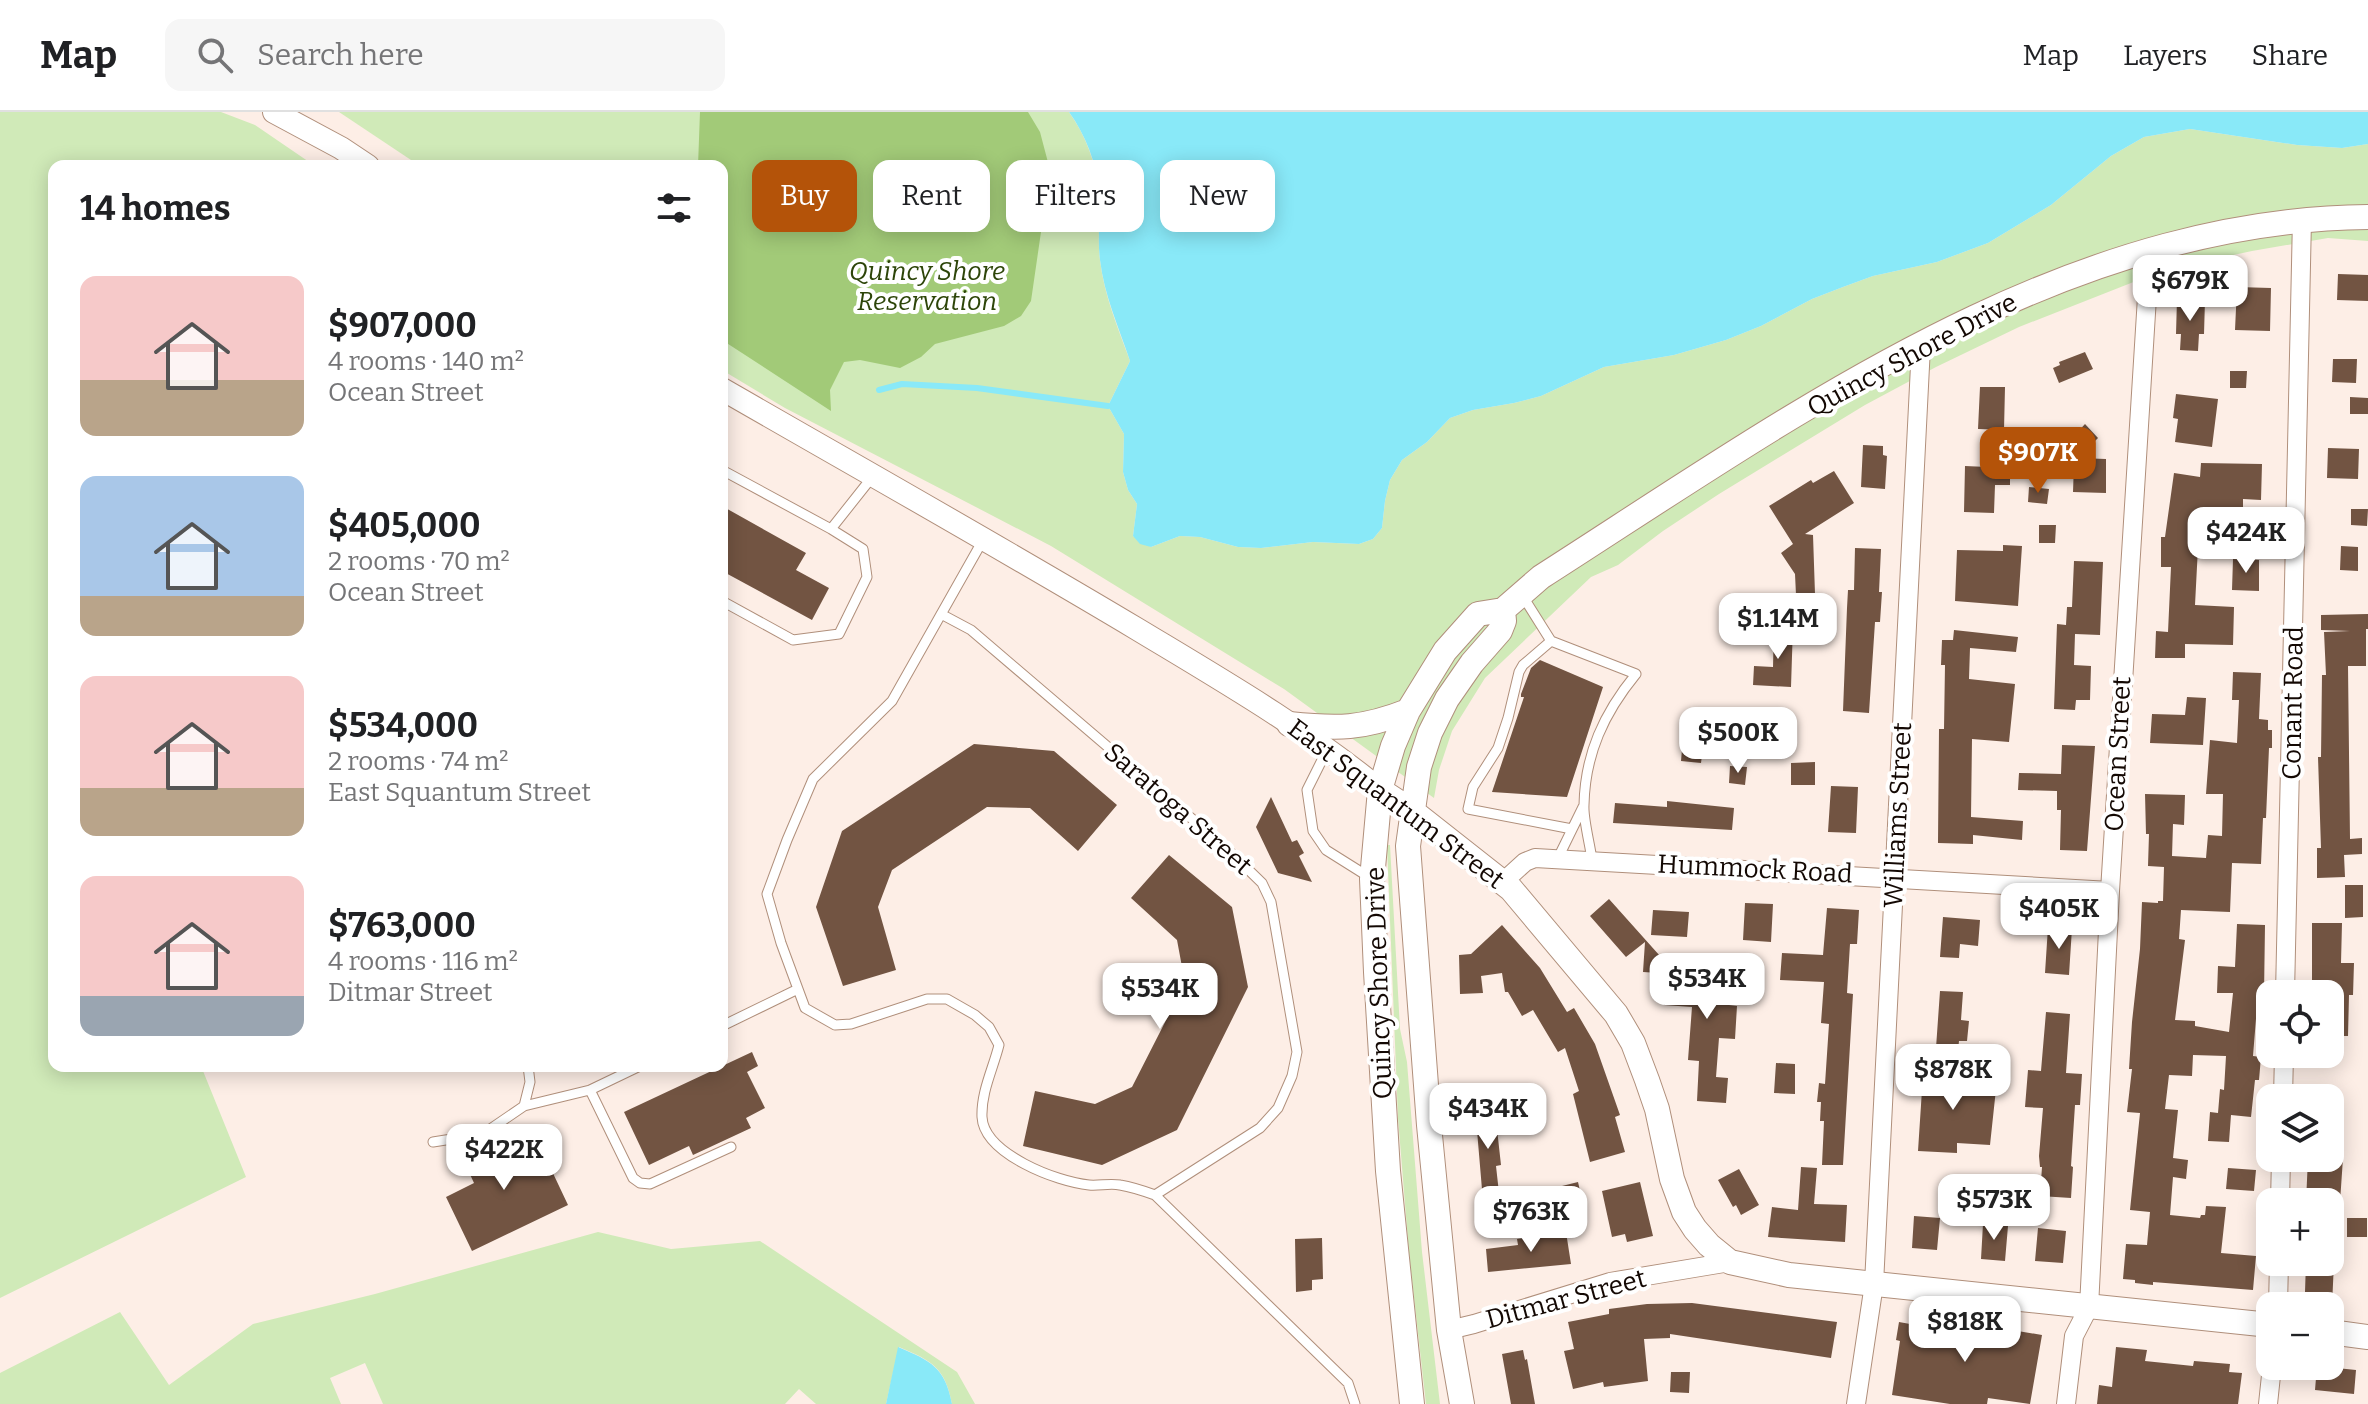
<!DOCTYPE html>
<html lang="en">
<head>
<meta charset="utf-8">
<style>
  :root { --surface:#fff; --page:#f6f6f6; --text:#202124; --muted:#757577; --line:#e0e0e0; --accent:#b45309 }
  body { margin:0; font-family:Bitter,serif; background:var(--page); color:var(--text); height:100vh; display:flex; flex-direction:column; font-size:30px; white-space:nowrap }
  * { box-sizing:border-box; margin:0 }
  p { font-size:26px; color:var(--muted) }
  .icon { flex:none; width:44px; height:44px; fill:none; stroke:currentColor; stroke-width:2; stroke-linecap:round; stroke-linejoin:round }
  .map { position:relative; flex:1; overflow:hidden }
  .drawer { position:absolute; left:48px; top:48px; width:680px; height:912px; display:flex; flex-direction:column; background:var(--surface); border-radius:16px; box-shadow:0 4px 20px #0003 }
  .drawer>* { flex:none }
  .top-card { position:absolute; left:752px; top:48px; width:760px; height:72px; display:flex; gap:16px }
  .fabs { position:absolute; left:2256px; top:868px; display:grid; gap:16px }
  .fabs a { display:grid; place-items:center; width:88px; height:88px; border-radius:16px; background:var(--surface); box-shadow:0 4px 20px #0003; font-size:40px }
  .price { position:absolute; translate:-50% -68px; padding:0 18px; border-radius:16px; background:#fff; color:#222; font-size:26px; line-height:52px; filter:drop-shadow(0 2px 4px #0008) }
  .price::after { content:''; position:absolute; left:50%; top:48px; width:24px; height:18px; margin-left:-12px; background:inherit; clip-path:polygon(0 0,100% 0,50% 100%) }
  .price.active { background:var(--accent); color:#fff }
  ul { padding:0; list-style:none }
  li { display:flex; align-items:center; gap:24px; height:200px; padding:0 32px }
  li span { display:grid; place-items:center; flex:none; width:224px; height:160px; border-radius:16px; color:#555 }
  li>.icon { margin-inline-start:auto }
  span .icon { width:96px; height:96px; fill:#fffc; stroke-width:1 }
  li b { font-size:34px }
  h2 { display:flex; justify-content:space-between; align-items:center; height:96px; padding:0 32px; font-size:34px }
  .chip { padding:0 28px; border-radius:16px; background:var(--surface); box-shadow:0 4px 20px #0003; font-size:28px; line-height:72px }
  .chip.active { background:var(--accent); color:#fff }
  header { display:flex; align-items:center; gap:48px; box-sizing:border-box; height:112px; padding:0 40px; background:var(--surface); border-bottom:2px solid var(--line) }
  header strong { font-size:38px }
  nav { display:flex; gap:44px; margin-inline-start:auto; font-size:28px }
  .search { width:560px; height:72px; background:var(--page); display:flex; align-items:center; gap:20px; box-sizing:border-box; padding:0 28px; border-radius:16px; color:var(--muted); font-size:30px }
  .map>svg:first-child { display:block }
  .green { fill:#d0eab8 }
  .forest { fill:#a2ca78 }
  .water { fill:#89e9f8 }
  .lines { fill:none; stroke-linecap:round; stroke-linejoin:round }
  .stream { stroke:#89e9f8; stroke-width:6 }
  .building { fill:#725442 }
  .service-casing { stroke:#b08f7b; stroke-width:11 }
  .minor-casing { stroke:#b08f7b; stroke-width:20 }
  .tertiary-casing { stroke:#b08f7b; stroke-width:24 }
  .secondary-casing { stroke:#b08f7b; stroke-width:26 }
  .service { stroke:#fff; stroke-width:9 }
  .minor { stroke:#fff; stroke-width:18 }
  .tertiary { stroke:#fff; stroke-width:22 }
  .secondary { stroke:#fff; stroke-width:24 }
  .labels { text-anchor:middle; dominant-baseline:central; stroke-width:8; stroke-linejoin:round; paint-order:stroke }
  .park-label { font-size:26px; font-style:italic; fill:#2d4509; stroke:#fff }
  .street-label { font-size:26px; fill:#130803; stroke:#fff }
</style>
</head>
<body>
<header>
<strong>Map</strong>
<div class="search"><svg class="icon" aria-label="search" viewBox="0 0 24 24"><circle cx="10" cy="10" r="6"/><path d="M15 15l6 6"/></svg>Search here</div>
<nav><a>Map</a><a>Layers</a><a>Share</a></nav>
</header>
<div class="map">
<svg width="2368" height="1292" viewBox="0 0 2368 1292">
  <rect width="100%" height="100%" fill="#fdeee6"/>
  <path class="green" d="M0 0H221L255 13 315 54H54V954H201L246 1065 0 1186Z
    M339 0H1069C1086 24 1096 51 1099 80 1101 103 1097 126 1100 148 1104 183 1118 216 1130 249L1108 294 1124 322 1123 360 1128 378 1137 392 1133 424 1151 435 1180 424 1200 425 1238 435 1261 436 1313 430 1359 432 1373 427 1382 416 1385 389 1390 368 1402 348 1427 330 1450 306 1473 298 1514 291 1541 284 1604 255 1674 243 1726 228 1761 214 1812 187 1843 175 1873 164 1937 150 1988 131 2051 93 2111 44 2144 25 2190 17 2297 33 2342 36 2368 32V129L2328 126 2252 139 2164 158 2019 215 1936 255 1865 293 1719 382 1663 419 1618 453 1591 465 1485 566 1452 619 1439 658 1434 686 1284 577 1051 434 785 296 722 258V54H420Z
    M1387 733H1390L1400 917 1407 950 1422 1140 1440 1292H1426L1409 1141 1398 1006Z
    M598 1120 671 1137 760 1129 957 1260 975 1292H952C945 1255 932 1249 899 1235L886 1292H816L799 1277 785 1292H383L365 1251 330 1266 341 1292H0V1261L120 1200 169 1273 253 1212 375 1182Z"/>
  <path class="forest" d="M700 0H1028L1040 20 1050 58 1031 189 1021 204 1004 214 935 232 921 245 900 256 860 248 844 250 830 278 831 299 722 228V54H698Z"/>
  <path class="water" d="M1069 0H2368V32L2342 36 2297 33 2190 17 2144 25 2111 44 2051 93 1988 131 1937 150 1873 164 1843 175 1812 187 1761 214 1726 228 1674 243 1604 255 1541 284 1514 291 1473 298 1450 306 1427 330 1402 348 1390 368 1385 389 1382 416 1373 427 1359 432 1313 430 1261 436 1238 435 1200 425 1180 424 1151 435 1140 432 1133 424 1137 392 1128 378 1123 360 1124 322 1108 294 1130 249C1119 216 1104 183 1100 148 1097 126 1101 103 1099 80 1096 50 1086 24 1069 0Z
    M898 1235C931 1249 945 1255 952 1292H886Z"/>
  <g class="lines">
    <path class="stream" d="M879 278 902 272 977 276 1108 294"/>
  </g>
  <path class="building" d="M2338 162 2368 163V189L2337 188Z
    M2237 175 2271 176 2270 219 2235 218Z
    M2177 187 2205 188 2204 222H2199L2198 239 2180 238 2181 222H2176Z
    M2085 240 2093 257 2059 271 2053 256 2060 253 2059 250Z
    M2333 247H2357L2356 271 2332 270Z
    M2230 259H2247L2246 276H2230Z
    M1980 275H2005L2004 318 1978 317Z
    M2176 282 2218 287 2212 335 2175 330 2178 307 2173 306Z
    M2350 285 2368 286V302H2350Z
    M2085 312 2098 326 2078 346 2106 347V381L2073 380 2075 323Z
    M1863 333 1883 334V343L1887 344 1885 377 1861 375Z
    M2328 336 2359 337 2358 367 2327 366Z
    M2201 351 2262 352 2261 388 2243 387V417L2199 416 2195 493 2234 495 2233 533 2185 532V546H2155L2156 519 2168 520 2171 455H2161V425H2165L2174 361 2200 365Z
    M1965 354 2010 356V373H1995L1994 401 1964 400Z
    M1834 359 1854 391 1805 422 1813 423 1815 482 1796 483 1795 462 1781 441 1793 432 1769 394 1811 368 1813 371Z
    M2029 375 2049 377 2047 392 2028 390Z
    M722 394 806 441 796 458 829 476 812 508 722 459Z
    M2351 397H2368L2367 414 2351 413Z
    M2039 413H2056L2055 431H2039Z
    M2003 433 2022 434 2018 494 1955 489 1957 438 2003 439Z
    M2341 434 2358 435V459L2340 458Z
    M1855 436 1881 437 1879 480H1882L1880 510H1875L1869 601 1843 599 1847 496 1848 478H1854Z
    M2233 447 2259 448V479L2232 478Z
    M2074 449 2103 450 2100 523 2075 522 2074 553 2091 554 2090 588H2076L2075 598 2054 597 2057 512 2066 513 2067 495H2072Z
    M2368 502V517H2366V554H2348L2350 727 2362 726V742L2344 743 2345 765 2317 766V736H2321L2318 645H2321L2322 563H2326L2324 520 2350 519 2321 518V503Z
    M1774 513H1793L1791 575 1753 573 1754 554 1773 555Z
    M1954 518 2018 525 2016 540 1970 536 1969 567 2015 572 2009 630 1972 627 1971 705 2023 709 2022 728 1973 723V732L1938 731 1939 617H1944L1945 553H1941L1942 528H1953Z
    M1540 548 1603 575 1567 685 1492 680 1524 585H1521V582L1531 556Z
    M2233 560 2261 561 2259 607 2268 608V618H2272V636H2269L2266 706H2263L2261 752 2232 751 2230 800 2181 798 2179 827 2185 828 2175 908 2195 909V914L2229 920 2233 881H2217L2218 854 2235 855 2237 812 2265 813 2264 883 2258 882 2253 944 2261 945 2259 968H2255L2251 1005 2231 1003 2229 1030 2208 1029 2210 1000 2218 1001 2220 977 2224 978 2226 944 2193 943 2192 964 2169 963 2165 997 2178 998 2173 1046 2188 1048 2186 1067 2173 1065 2170 1103 2200 1106 2201 1103H2205L2206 1094 2226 1095 2221 1141 2256 1144 2253 1178 2153 1170V1173L2135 1171V1168L2123 1167 2126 1132 2147 1133 2150 1100 2130 1098 2140 1001 2127 1000 2132 957H2129L2132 910 2140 837 2142 790 2158 791V789H2163L2164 755 2148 754 2149 722H2146L2145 682 2185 683 2184 713 2173 712 2172 744 2206 746 2208 723 2222 724 2223 682H2206L2210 628 2237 631 2239 588H2232Z
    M2187 585 2206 586 2203 633 2150 631 2152 602 2185 603Z
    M1683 626 1704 628 1701 651 1681 649Z
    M974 632 1054 639 1117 693 1078 739 1030 696 987 695 892 758 878 795 896 858 843 874 816 795 842 719Z
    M2062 633 2095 634 2087 739 2060 738 2061 698H2057V679L2018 678 2019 661 2061 662Z
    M1815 650V673H1791V651Z
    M1730 654 1747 655 1745 673 1729 671Z
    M1831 674 1858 675 1856 721 1828 720Z
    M1271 685 1292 730 1297 728 1304 741 1299 744 1312 770 1278 761 1256 715Z
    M1667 689 1734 696 1732 718 1613 711 1615 691 1667 695Z
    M1169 743 1232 795 1248 875 1177 1018 1102 1053 1023 1034 1035 979 1095 992 1132 975 1185 871 1177 828 1131 786Z
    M2345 773H2363V805L2345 806Z
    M1609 787 1660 844 1659 861 1643 860 1645 830 1626 845 1590 804Z
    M1745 791 1773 792 1771 830 1743 828Z
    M1827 796 1859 798 1857 832H1850L1847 881 1853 882 1843 1053H1822L1824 1009H1820L1821 990H1817L1819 971 1825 972 1829 912 1821 911 1824 870 1780 868 1782 841 1823 843Z
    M1653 798 1689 800 1687 825 1651 823Z
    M1943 805 1980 808 1978 834 1960 832 1959 846 1940 845Z
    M2312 811H2342L2341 851H2354L2353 883H2349L2348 924H2330V882H2312Z
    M1502 813 1540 856 1567 900 1574 896 1595 932 1620 1003 1615 1005 1625 1040 1590 1050 1573 982 1579 979 1565 936 1558 940 1533 898 1522 904 1508 880H1505L1502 861 1481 864 1483 881 1460 882 1459 843 1471 842Z
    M2048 815 2072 816 2069 863 2045 861Z
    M1712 842 1733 844 1729 893 1737 894 1735 927 1719 926 1716 965 1728 966 1726 991 1697 989 1699 949 1688 948 1692 895 1664 893 1666 862 1710 865Z
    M1940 879 1963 880 1961 908 1969 909 1967 929H1959L1958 938 1936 936Z
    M2046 900 2070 902 2066 961 2082 962 2080 993H2075L2071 1054 2073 1055 2071 1086 2040 1084 2042 1055H2040L2039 1044 2043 996 2025 995 2028 958 2041 959Z
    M752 940 758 954 747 960 765 996 746 1006 751 1016 693 1043 689 1034 649 1053 624 1000Z
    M1924 947 1946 948 1945 970 1957 971V974L1996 977 1990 1033 1957 1031V1041L1918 1039Z
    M1776 951 1795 952V982L1774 981Z
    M1493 981 1501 1053 1496 1054 1501 1099 1484 1101 1474 983Z
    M509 1020 522 1047 542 1038 568 1093 472 1139 446 1085 474 1071 461 1043Z
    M2308 1046H2343L2340 1090H2306Z
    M1801 1055 1817 1056 1814 1092 1847 1093 1845 1130 1768 1125 1772 1095 1798 1098Z
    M2228 1056 2256 1058 2254 1079 2226 1077Z
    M1739 1057 1759 1093 1741 1103 1736 1093 1733 1095 1718 1068Z
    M1578 1070 1583 1092 1563 1097 1558 1075Z
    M1640 1070 1653 1124 1627 1130 1625 1122 1612 1125 1602 1079Z
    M1914 1104 1940 1106 1937 1138 1912 1136Z
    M2347 1106H2367V1125H2347Z
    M1983 1112 2008 1114 2005 1149 1981 1147Z
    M2038 1116 2066 1119 2063 1151 2035 1149Z
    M1566 1120 1571 1152 1488 1160 1486 1137 1518 1133 1517 1127Z
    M1322 1126 1323 1167 1312 1168V1178L1296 1180 1295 1127Z
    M2306 1150H2334L2332 1194 2308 1193V1180H2305Z
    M1692 1191 1837 1210 1831 1246 1670 1222V1226L1644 1227 1648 1269 1604 1275 1603 1270 1573 1277 1564 1239 1574 1237 1568 1210 1609 1202V1197L1647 1192Z
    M1910 1209 1952 1216V1212L1999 1220 2000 1216 2042 1223 2030 1292 1988 1286 1987 1292H1950L1892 1283 1900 1229 1896 1228 1899 1210 1910 1212Z
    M2116 1235 2147 1238 2145 1249 2193 1254 2194 1249 2230 1252 2229 1260 2242 1261 2238 1292H2097L2099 1273 2112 1275Z
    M1523 1238 1525 1248 1527 1247 1535 1292H1511L1502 1242Z
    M2317 1254 2356 1258 2354 1282 2315 1278Z
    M1671 1260H1690L1689 1281 1670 1280Z"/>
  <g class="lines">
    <g class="service-casing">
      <path id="service" d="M722 358 831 417 863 437 867 465 839 522 793 528 722 489
        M831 417 873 364
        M983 428 892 589 813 667 787 728 767 782 781 831 805 896 835 913 851 912 927 887H947L975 903 989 915 999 933C993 957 981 980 982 1005 984 1042 1057 1070 1089 1073 1099 1074 1110 1071 1120 1073 1132 1075 1144 1079 1155 1083L1348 1271 1355 1292
        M1522 483 1551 529 1636 562C1604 601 1585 642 1584 693 1583 707 1590 732 1592 748
        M941 502 971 518 1225 735 1262 771 1271 790 1297 940 1292 964 1278 996 1260 1016 1155 1083
        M1551 529 1523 553 1519 560 1508 606 1498 636 1473 675 1468 697 1572 717
        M1327 638 1307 678 1313 719 1326 738 1369 765
        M1558 746 1583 695
        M722 914 798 877
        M590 978 633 1066 640 1071 650 1072 731 1035
        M524 994 590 978 640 954
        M433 1030 483 1022 524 994 530 970 528 954"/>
    </g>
    <g class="minor-casing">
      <path id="minor" d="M1503 770 1525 750 1535 746 2110 779
        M2285 882 2302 107
        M2283 986 2284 942
        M2280 1090 2281 1046
        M2278 1194 2279 1150
        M1449 1218 1474 1212 1610 1170 1730 1150
        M1856 1292 1874 1172 1921 234
        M2066 1292 2074 1224 2089 1195 2110 779 2150 137
        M2268 1292 2272 1254"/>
    </g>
    <g class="tertiary-casing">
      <path id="tertiary" d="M274 0 341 36 368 54
        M722 277C861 357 1000 435 1137 517 1220 567 1305 616 1380 678"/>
    </g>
    <g class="secondary-casing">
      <path id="secondary" d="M1289 612C1338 617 1362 617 1408 599
        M1380 678 1412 699 1511 777 1616 902 1633 931 1647 968 1657 997 1672 1067 1684 1100 1695 1117 1709 1133 1730 1150 1789 1163 2270 1213
        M2330 1220 2368 1225
        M1412 1292 1388 1059 1376 860 1372 767 1380 678 1393 634 1408 599 1445 539 1478 502 1503 498 1541 465C1791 305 2059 108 2368 105
        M1462 1292 1449 1218 1429 1013 1408 734 1419 655 1430 621 1447 587 1472 551 1500 519 1504 509 1503 498"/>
    </g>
    <use href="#service" class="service"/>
    <use href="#minor" class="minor"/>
    <use href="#tertiary" class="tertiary"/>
    <use href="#secondary" class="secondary"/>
  </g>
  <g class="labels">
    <g class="park-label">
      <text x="927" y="159">Quincy Shore<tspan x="927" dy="30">Reservation</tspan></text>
    </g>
    <g class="street-label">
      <text transform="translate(1912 243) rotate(-28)">Quincy Shore Drive</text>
      <text transform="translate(2293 591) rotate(-89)">Conant Road</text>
      <text transform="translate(2118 642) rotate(-87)">Ocean Street</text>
      <text transform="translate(1396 692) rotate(37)">East Squantum Street</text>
      <text transform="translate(1178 697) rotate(41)">Saratoga Street</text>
      <text transform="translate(1898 703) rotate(-87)">Williams Street</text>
      <text transform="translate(1755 757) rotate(3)">Hummock Road</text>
      <text transform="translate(1379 871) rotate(-92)">Quincy Shore Drive</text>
      <text transform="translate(1566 1187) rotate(-15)">Ditmar Street</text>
    </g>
  </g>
</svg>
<div class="fabs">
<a><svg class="icon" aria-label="locate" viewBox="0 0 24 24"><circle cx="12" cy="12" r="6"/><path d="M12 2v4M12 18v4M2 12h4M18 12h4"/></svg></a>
<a><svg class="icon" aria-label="layers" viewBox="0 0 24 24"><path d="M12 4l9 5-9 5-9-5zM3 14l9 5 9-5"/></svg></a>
<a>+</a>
<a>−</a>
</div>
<b class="price" style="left:2190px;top:211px">$679K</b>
<b class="price active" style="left:2038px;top:383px">$907K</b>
<b class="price" style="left:2246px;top:463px">$424K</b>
<b class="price" style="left:1778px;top:549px">$1.14M</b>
<b class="price" style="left:1738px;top:663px">$500K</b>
<b class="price" style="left:2059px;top:839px">$405K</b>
<b class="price" style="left:1707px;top:909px">$534K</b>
<b class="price" style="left:1160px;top:919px">$534K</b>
<b class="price" style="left:1953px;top:1000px">$878K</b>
<b class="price" style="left:1488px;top:1039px">$434K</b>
<b class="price" style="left:504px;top:1080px">$422K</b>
<b class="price" style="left:1994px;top:1130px">$573K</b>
<b class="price" style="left:1531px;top:1142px">$763K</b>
<b class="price" style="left:1965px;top:1252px">$818K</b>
<div class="top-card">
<a class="chip active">Buy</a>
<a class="chip">Rent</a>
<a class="chip">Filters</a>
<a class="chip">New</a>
</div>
<section class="drawer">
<h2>14 homes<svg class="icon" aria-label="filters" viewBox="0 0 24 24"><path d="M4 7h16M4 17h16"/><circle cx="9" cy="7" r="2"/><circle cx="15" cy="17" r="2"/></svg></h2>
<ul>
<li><span style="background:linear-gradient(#f6c9c9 65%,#b9a48a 0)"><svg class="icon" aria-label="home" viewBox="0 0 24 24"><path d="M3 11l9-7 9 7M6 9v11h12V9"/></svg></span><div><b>$907,000</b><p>4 rooms · 140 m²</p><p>Ocean Street</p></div></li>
<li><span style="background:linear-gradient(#a9c7e8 75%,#b9a48a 0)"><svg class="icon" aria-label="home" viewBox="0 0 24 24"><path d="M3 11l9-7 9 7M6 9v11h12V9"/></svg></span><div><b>$405,000</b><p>2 rooms · 70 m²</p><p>Ocean Street</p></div></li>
<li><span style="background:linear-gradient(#f6c9c9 70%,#b9a48a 0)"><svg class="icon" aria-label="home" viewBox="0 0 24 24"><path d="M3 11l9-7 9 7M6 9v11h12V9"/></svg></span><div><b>$534,000</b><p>2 rooms · 74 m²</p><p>East Squantum Street</p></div></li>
<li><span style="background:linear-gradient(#f6c9c9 75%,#9aa5b1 0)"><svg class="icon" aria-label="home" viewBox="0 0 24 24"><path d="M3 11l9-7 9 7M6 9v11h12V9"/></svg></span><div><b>$763,000</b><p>4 rooms · 116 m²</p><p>Ditmar Street</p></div></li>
</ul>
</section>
</div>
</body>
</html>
